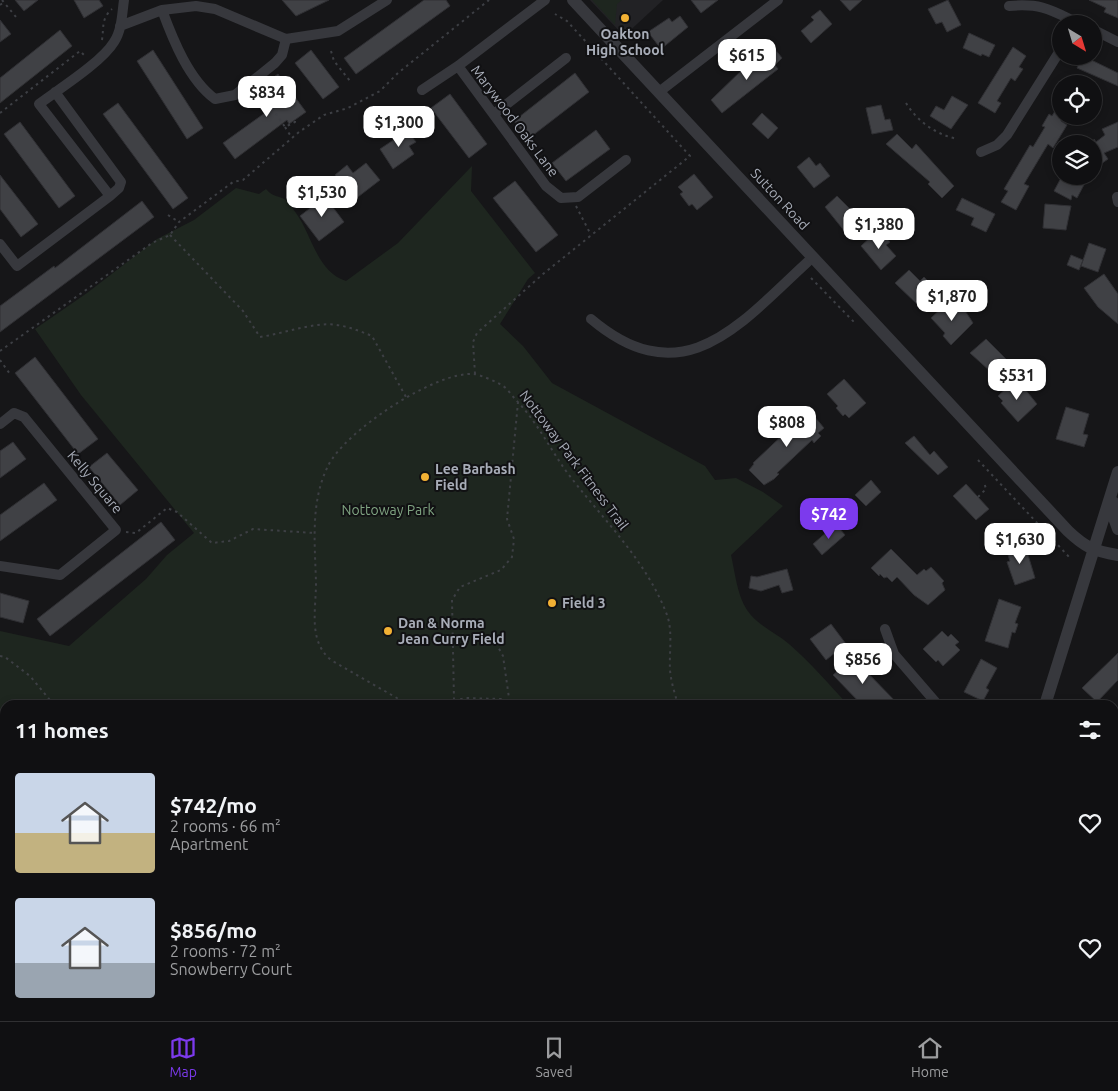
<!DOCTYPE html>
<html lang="en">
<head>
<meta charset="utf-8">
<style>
  :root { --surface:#101012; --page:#19191b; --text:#f1f3f6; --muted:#9c9d9f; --line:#303032; --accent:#7c3aed }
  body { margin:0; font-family:Ubuntu,sans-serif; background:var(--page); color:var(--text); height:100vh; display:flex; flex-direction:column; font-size:19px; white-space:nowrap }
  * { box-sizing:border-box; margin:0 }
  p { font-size:16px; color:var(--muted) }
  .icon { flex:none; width:28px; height:28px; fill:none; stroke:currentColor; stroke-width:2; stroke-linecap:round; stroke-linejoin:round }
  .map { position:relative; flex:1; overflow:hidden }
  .drawer { position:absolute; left:0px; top:700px; width:1119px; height:321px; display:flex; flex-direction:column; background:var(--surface); border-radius:15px 15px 0 0; box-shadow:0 2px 8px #0003,0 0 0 1px var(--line) }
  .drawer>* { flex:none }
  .needle { width:32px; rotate:142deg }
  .buttons { position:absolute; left:1052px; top:15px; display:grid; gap:10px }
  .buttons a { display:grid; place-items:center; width:50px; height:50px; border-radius:50%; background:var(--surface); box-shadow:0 2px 8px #0003,0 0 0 1px var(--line); font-size:25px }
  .price { position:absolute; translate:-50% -42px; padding:0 11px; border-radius:10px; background:#fff; color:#222; font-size:16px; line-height:32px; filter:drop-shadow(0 1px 2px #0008) }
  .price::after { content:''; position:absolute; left:50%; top:30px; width:15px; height:11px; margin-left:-8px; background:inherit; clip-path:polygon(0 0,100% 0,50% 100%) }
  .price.active { background:var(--accent); color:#fff }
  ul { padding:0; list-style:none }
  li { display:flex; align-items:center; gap:15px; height:125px; padding:0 15px }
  li span { display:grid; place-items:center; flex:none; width:140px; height:100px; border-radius:5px; color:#555 }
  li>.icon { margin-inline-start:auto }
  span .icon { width:60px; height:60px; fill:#fffc; stroke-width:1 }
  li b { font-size:21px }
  h2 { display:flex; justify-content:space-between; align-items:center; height:60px; padding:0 15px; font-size:21px }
  .menu { display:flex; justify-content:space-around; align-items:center; height:70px; border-top:1px solid var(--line); background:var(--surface); font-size:14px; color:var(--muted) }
  .menu a { display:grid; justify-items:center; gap:2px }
  .menu .active { color:var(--accent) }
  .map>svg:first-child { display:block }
  .built { fill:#222225 }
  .green { fill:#1e261f }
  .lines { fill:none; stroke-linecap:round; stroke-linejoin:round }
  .stream { stroke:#2c353c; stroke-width:3 }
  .building { fill:#404145; stroke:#303034 }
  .path { stroke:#3d3f44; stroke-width:2; stroke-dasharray:2.5 4; stroke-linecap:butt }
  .minor { stroke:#37383d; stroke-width:10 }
  .tertiary { stroke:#37383d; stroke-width:12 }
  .poi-dot { fill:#f2b134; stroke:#111113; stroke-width:2 }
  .labels { text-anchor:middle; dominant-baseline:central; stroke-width:4; stroke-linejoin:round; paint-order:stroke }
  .poi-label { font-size:14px; font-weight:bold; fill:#a8adb8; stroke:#111113; text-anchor:start }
  .street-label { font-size:14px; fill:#a8adb8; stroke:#111113 }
  .park-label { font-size:14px; fill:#7fa381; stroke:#111113 }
</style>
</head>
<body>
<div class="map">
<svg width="1118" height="1021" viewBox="0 0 1118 1021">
  <rect width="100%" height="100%" fill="#161618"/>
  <path class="built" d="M590 0H663L624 36Z"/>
  <path class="green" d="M592 0H622L617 4 615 25Z
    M472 166 471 191 535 273 528 279 500 324 523 346 552 383 705 466 715 480 736 478 763 492 783 506 731 555C735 572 737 595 747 610 758 626 775 632 789 644 810 662 829 684 848 705H5V1016H777L786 1021H0V631L69 646 146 579 167 555 194 533 81 395 35 329 87 293 157 239 194 220 236 188 259 194 266 189C273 198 279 195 286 200 290 203 293 209 296 213 312 235 317 272 346 281L398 243Z"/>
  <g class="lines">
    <path class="stream" d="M517 1021 532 1016"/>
  </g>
  <path class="building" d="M15 0H38L24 11Z
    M74 0H99L103 6 84 18Z
    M282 0H329L296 16Z
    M424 0H446L450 6 356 74 344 58Z
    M691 0H718L701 13Z
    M840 0H862L850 11Z
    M948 0 961 25 947 32 942 22 936 24 928 9Z
    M1089 0H1118V18L1104 12 1106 8Z
    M820 10 832 24 811 43 801 31 814 20 811 17Z
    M680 16 688 27 661 49 648 32 669 18 672 22Z
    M0 20 11 34 0 42Z
    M60 30 72 46 0 103V78Z
    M969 33 995 45 989 57 982 54 981 56 963 48Z
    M1013 47 1026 56 1019 67 1023 69 1015 81 1011 78 997 101 1001 103 995 113 978 103Z
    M774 48 782 58 775 65 778 69 722 113 711 100 744 68 756 59 758 61Z
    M153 50 203 128 187 139 137 61Z
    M311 50 339 87 323 99 295 63Z
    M1083 56 1118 73V86L1077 68Z
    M575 73 589 92 528 139 514 121Z
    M278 74 306 112 289 124 287 120 235 159 223 143 276 105 261 86Z
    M450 94 487 144 469 158 431 108Z
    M952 96 968 105 951 129 930 116 936 106 944 110Z
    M1061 101V121L1067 125 1053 148 1048 144 1024 184 1029 186 1016 210 1001 202 1008 191 1004 189 1030 145 1033 147 1045 127 1042 126 1049 114 1052 116Z
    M118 103 188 198 173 209 103 114Z
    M881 105 885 120 890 119 893 130 872 134 866 108Z
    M762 113 778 128 768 139 752 124Z
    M20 122 75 196 59 208 4 134Z
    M1118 122V147L1104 153 1108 159 1094 169V139L1096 142 1105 135 1102 129Z
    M403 125 416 142 409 146 414 154 393 169 380 149 395 139 392 134Z
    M596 130 610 149 566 181 552 163Z
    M897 134 912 149 916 144 954 186 942 198 928 184 930 182 886 144Z
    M809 157 816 166 820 163 830 176 814 188 797 167Z
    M366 163 380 180 354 200 335 175 347 165 353 173Z
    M694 174 713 197 697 210 692 204 689 206 680 194 683 192 678 187Z
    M0 175 38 224 21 237 0 209Z
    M1062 176H1077L1086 181 1077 198 1072 195 1071 200 1054 191Z
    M515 181 558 235 536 252 493 198Z
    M323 194 344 222 319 241 300 216 314 205 312 202Z
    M837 196 860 219 846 233 825 207Z
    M962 198 995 214 986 232 971 225 974 218 956 210Z
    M142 201 154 217 0 332V306L54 266 55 268Z
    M1045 204 1071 206 1066 230 1043 228Z
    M875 233 879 238 883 234 890 242 886 245 896 256 881 270 861 246Z
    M1089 243 1106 249 1098 272 1081 266Z
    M1071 255 1083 260 1079 270 1067 265Z
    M909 270 920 281 924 277 930 283 926 288 932 294 919 306 895 283Z
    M1104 274 1118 294V324L1098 307 1084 288Z
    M948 302 954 308 964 309 973 323 951 345 943 336 945 333 931 318Z
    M986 339 1006 359 991 372 970 353Z
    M35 357 98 439 78 454 15 373Z
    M844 379 866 403 849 418 845 414 843 416 836 408 838 406 827 394Z
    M1013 382 1017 386 1020 383 1037 404 1018 422 1001 403 1003 401 998 396Z
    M1066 407 1089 414 1083 434 1088 435 1084 447 1056 439Z
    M809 410 824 428 818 433 821 436 814 443 812 440 777 473 779 474 774 479 764 485 749 470 754 464 753 463Z
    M914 436 930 455 934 451 948 467 938 475 905 443Z
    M13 442 26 459 0 478V451Z
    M107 453 138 490 120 505 89 467Z
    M871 480 881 492 866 506 855 495Z
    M44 483 57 500 0 541V515Z
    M966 484 989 509 976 520 953 496Z
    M161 522 175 540 50 636 37 619Z
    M836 524 845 535 822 555 813 544Z
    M1025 545 1035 578 1015 585 1007 562 1010 561 1007 552Z
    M891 549 917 575 924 569 926 571 931 567 944 581 942 583 945 590 928 605 914 595 897 577 892 582 887 577 884 578 880 574 879 576 871 568Z
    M787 569 793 590 782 593 779 585 761 591 749 588 751 576 757 577Z
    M0 593 29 601 23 623 0 617Z
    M999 599 1021 607 1015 623 1018 624 1015 633 1012 632 1008 648 985 641Z
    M831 624 846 644 826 660 810 639Z
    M942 631 948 637 951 634 959 642 955 645 960 650 943 666 938 660 936 662 923 649Z
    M1118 653V680L1097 702 1082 688Z
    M854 656 862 665 861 666 899 705H862L833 675Z
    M981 659 997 668 986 688 989 690 983 701 964 692Z"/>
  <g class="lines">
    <path class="path" d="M2 0 16 17
      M0 5 4 2
      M102 40C104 27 101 19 112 9
      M331 51 334 61 350 81
      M261 92 285 127 295 122V119
      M906 103C917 121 936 135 958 139
      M0 113 80 51 86 57
      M285 127 292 138
      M576 206 591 235
      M168 215 179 222
      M170 235 243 311 260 337C280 334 299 327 318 325 337 322 355 329 372 336L406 397
      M811 278 854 322
      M0 351 152 243 170 235 179 222 233 182 243 180 299 132 324 115 348 108 380 91 398 73 489 0
      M0 360 10 374
      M475 374 473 342 477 333 543 274 690 156 567 21 555 14
      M978 460 1071 559
      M978 497 986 489 984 482
      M126 532 136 533 167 508 177 512 212 543 229 541 253 529 314 533
      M496 643 503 656 510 705
      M0 656 5 657 30 676 54 705
      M454 700 452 600 460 587 501 570 512 557 514 539 507 519 518 402
      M409 705 331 660C308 641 316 610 316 583 315 544 310 502 328 466 344 432 435 371 474 374 481 375 497 382 503 386 508 389 512 396 516 400 537 422 549 447 566 471 601 518 646 559 667 615 673 631 669 654 670 670 671 682 675 694 678 705
      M409 705H439L465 698 501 699 521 705
      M1114 954 1118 962
      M0 1013 5 1011
      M23 1016 25 1021
      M242 1016 246 1021
      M733 1016 734 1021
      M338 1021 341 1016"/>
    <path class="minor" d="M1009 6C1042 3 1051 10 1080 24
      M162 10C173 40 189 80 215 99L235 95 275 63 282 55 286 39
      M120 26 162 10 196 6 215 9 286 39 338 31 387 0
      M1094 30 1118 42
      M458 66 546 186 561 198 578 197 626 160
      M422 90 458 66 545 0
      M55 92 121 182 119 188 110 196
      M659 92 778 0
      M494 114 566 58
      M981 152 997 145 1007 135 1061 49
      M1117 197 1118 202
      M0 244 17 266 110 196 39 104C59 89 102 62 114 42 122 30 122 14 124 0
      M591 319C686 399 743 320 813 257
      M0 424 14 413 24 417 116 530 60 575 0 566
      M885 629 894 654 938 705
      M1114 772 1118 760
      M1114 785 1118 786"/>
    <path class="tertiary" d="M573 0 1068 531C1086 548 1094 551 1118 555
      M1113 502 1114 518 1118 529
      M1045 705 1118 472
      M943 1021 944 1016"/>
  </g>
  <g class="poi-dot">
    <circle cx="625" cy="18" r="5"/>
    <circle cx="425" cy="477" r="5"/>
    <circle cx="552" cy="603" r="5"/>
    <circle cx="388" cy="631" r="5"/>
  </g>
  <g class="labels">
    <g class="poi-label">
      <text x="625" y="34" text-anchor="middle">Oakton<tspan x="625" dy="16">High School</tspan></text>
      <text x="435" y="469">Lee Barbash<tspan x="435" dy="16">Field</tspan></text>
      <text x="562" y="603">Field 3</text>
      <text x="398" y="623">Dan &amp; Norma<tspan x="398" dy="16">Jean Curry Field</tspan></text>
    </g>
    <g class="street-label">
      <text transform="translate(515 121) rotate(53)">Marywood Oaks Lane</text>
      <text transform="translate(780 199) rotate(47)">Sutton Road</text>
      <text transform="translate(574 460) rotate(53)">Nottoway Park Fitness Trail</text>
      <text transform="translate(95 482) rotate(50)">Kelly Square</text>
    </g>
    <g class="park-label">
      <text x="388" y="510">Nottoway Park</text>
    </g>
  </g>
</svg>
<div class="buttons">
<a><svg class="needle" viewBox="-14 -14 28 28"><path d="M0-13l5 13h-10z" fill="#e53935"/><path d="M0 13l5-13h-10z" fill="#9c9d9f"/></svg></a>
<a><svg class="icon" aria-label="locate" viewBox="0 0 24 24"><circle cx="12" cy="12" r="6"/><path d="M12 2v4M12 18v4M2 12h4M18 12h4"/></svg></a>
<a><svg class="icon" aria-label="layers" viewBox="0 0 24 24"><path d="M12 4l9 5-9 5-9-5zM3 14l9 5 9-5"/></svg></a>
</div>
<b class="price" style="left:747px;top:81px">$615</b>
<b class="price" style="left:267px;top:118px">$834</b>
<b class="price" style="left:399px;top:148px">$1,300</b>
<b class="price" style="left:322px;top:218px">$1,530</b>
<b class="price" style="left:879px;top:250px">$1,380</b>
<b class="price" style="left:952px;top:322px">$1,870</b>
<b class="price" style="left:1017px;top:401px">$531</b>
<b class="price" style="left:787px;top:448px">$808</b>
<b class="price active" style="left:829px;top:540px">$742</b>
<b class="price" style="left:1020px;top:565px">$1,630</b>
<b class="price" style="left:863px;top:685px">$856</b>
<section class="drawer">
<h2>11 homes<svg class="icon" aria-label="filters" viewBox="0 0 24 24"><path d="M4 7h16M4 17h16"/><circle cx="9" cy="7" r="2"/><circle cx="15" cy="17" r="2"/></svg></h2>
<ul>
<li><span style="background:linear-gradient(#c9d6e8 60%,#c2b280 0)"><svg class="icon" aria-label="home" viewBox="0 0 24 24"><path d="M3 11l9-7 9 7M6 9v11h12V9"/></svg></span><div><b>$742/mo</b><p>2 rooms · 66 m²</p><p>Apartment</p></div><svg class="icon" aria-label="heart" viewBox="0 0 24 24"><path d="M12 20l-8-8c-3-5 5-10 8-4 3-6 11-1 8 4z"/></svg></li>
<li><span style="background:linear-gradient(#c9d6e8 65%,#9aa5b1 0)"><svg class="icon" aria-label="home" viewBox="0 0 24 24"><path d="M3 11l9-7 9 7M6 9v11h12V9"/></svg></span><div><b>$856/mo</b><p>2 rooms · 72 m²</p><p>Snowberry Court</p></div><svg class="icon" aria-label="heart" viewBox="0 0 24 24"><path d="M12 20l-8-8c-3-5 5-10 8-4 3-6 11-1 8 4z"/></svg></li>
</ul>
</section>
</div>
<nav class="menu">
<a class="active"><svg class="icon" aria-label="map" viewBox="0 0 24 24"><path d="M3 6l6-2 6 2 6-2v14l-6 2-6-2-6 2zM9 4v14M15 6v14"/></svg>Map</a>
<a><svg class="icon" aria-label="saved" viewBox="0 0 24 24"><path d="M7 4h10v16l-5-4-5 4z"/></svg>Saved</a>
<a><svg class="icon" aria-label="home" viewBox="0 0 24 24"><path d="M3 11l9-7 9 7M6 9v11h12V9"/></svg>Home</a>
</nav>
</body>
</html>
